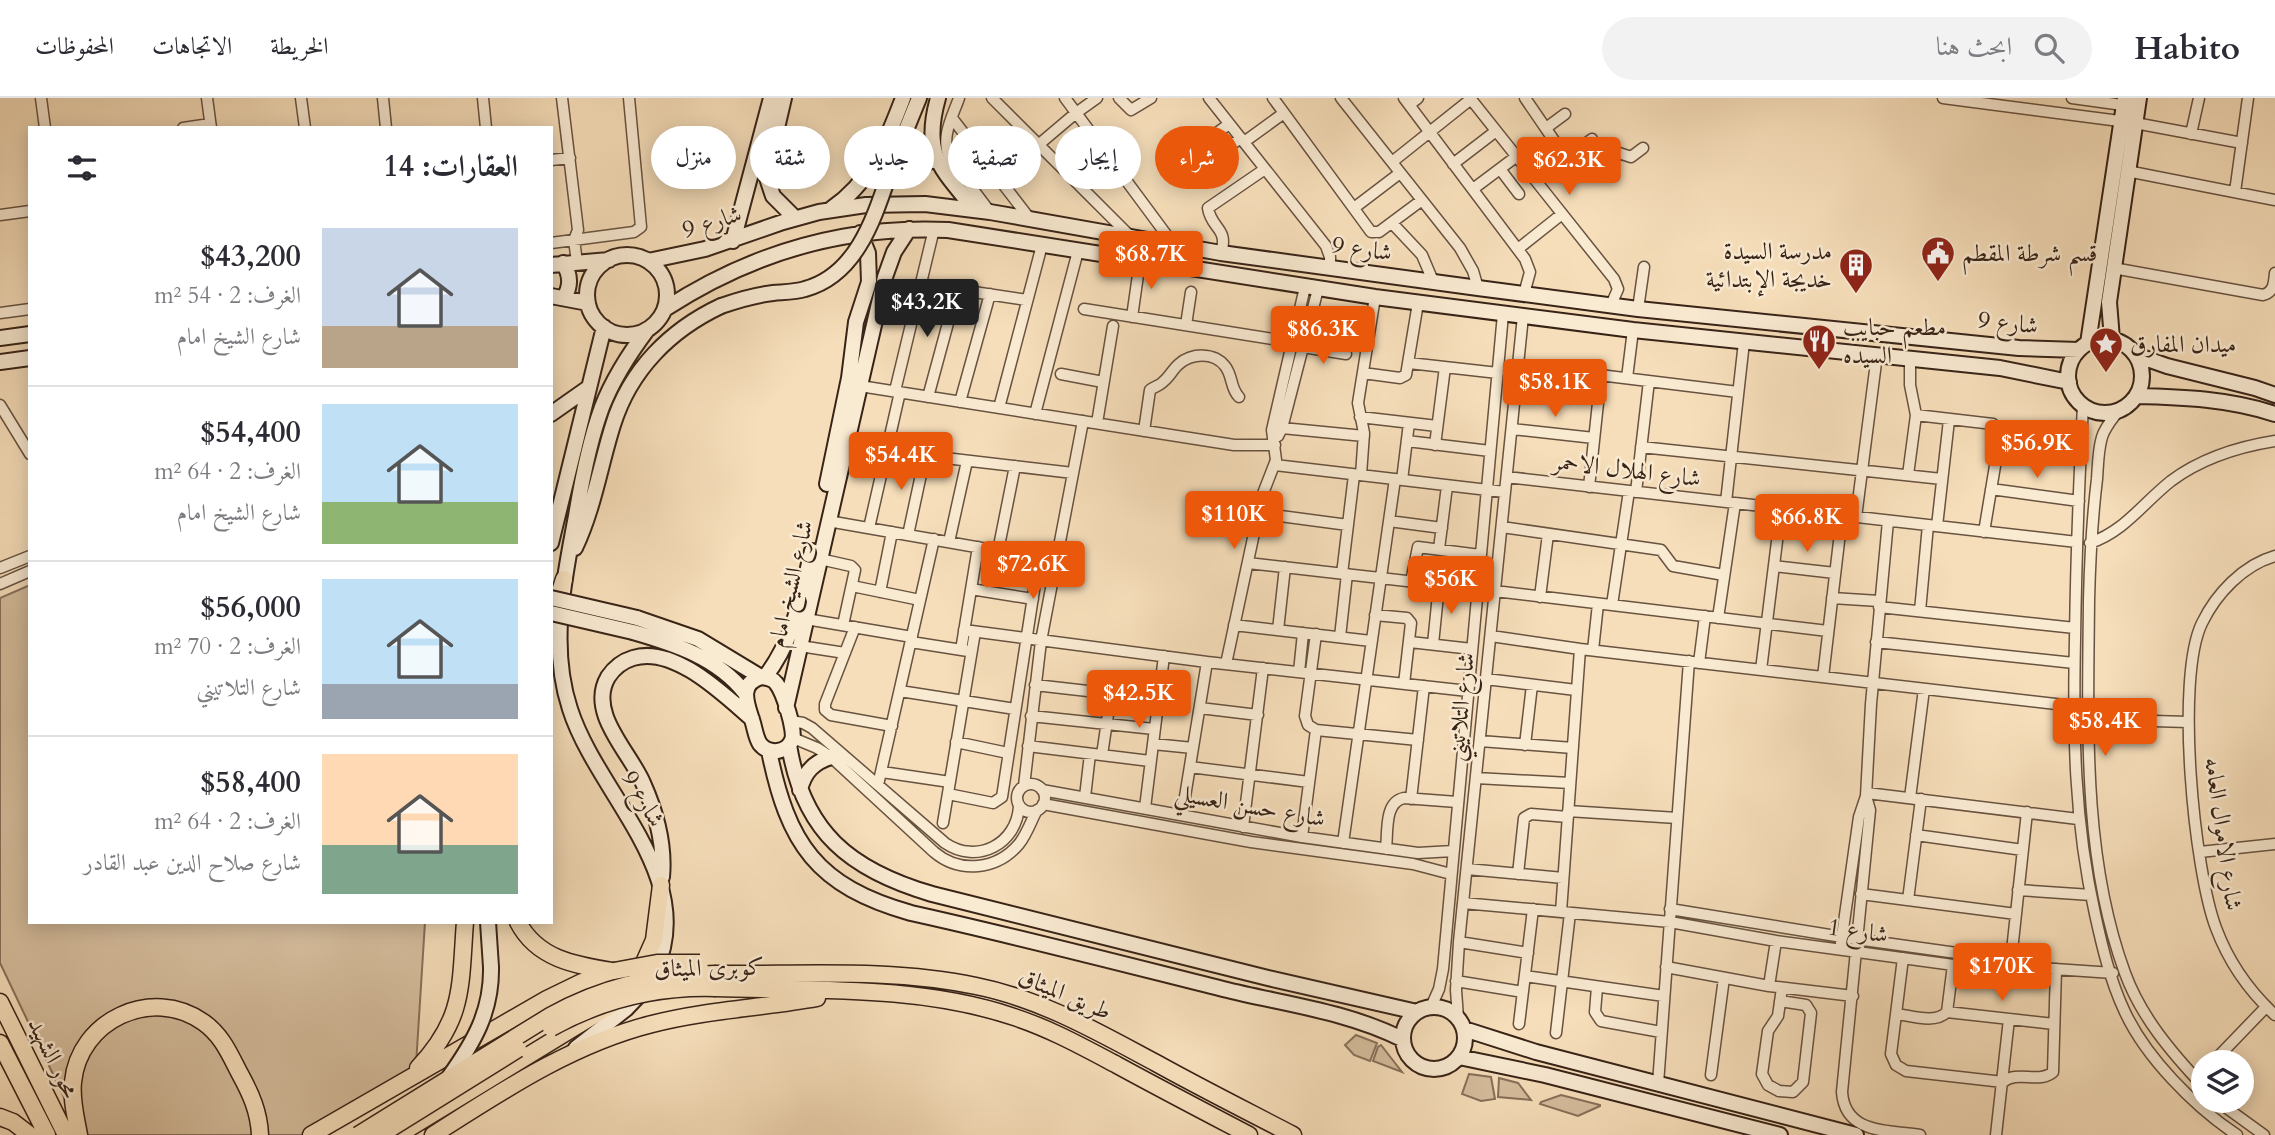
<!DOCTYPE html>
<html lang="ar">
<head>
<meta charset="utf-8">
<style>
  :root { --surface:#fff; --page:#f2f2f3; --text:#2b2b33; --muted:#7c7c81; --line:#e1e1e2; --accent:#ea580c }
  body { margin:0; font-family:Cardo,Amiri,serif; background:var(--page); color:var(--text); direction:rtl; height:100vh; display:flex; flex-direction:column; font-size:26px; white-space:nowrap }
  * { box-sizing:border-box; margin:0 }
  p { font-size:23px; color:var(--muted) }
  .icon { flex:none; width:38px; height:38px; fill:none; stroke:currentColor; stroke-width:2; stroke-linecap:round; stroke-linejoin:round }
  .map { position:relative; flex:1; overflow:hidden; direction:ltr }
  .panel { position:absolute; left:28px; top:28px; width:525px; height:798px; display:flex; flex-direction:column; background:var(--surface); border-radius:0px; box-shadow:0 4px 18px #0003; direction:rtl }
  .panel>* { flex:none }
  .guide { position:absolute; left:574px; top:28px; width:665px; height:63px; direction:rtl; display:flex; gap:14px }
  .buttons { position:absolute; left:2191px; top:952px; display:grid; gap:14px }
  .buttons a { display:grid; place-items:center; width:63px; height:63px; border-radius:50%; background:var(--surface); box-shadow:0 4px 18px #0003; font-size:35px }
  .price { position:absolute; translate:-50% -60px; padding:0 16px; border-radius:7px; background:var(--accent); color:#fff; font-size:23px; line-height:46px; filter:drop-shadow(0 2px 4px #0008) }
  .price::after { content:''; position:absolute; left:50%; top:42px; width:21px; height:16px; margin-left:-10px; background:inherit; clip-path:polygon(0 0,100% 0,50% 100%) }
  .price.selected { background:#222; color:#fff }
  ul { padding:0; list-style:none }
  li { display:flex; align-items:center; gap:21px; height:175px; padding:0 35px }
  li+li { border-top:2px solid var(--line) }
  li span { display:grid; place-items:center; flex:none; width:196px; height:140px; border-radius:0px; color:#555 }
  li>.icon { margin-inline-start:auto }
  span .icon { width:84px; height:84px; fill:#fffc; stroke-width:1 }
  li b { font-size:30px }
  h2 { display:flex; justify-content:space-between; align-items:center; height:84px; padding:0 35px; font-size:30px }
  .chip { padding:0 24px; border-radius:32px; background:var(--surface); box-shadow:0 4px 18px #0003; font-size:24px; line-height:63px }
  .chip.selected { background:var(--accent); color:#fff }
  header { display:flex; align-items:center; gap:42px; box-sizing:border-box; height:98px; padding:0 35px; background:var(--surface); border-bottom:2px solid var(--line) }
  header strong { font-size:33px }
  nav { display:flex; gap:38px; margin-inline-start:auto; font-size:24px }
  .search { width:490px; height:63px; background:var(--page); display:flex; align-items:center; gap:18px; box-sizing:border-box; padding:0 24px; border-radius:38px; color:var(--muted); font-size:26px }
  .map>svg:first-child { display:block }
  .green { fill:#d6be9e; stroke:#87705a; stroke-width:2 }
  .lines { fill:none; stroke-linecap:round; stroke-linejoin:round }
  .street-casing { stroke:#685240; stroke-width:13 }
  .secondary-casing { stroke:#382317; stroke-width:18 }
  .primary-casing { stroke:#382317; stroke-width:19 }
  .street { stroke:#f9ead2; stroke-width:10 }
  .secondary { stroke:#f9ead2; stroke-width:14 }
  .primary { stroke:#f6deba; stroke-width:16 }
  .secondary-bridge-casing { stroke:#382317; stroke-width:18; stroke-linecap:butt }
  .primary-bridge-casing { stroke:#382317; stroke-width:19; stroke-linecap:butt }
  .secondary-bridge { stroke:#f9ead2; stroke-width:14 }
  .primary-bridge { stroke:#f6deba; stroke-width:16 }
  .labels { text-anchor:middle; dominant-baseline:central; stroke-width:5; stroke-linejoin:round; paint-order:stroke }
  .street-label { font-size:24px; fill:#382317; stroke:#f9ead2 }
  .poi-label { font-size:24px; fill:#382317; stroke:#f9ead2; text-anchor:start }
</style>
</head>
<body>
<header>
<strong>Habito</strong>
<div class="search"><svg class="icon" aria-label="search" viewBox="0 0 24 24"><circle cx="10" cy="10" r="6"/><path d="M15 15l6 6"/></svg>ابحث هنا</div>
<nav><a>الخريطة</a><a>الاتجاهات</a><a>المحفوظات</a></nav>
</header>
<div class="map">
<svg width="2275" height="1037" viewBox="0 0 2275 1037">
  <rect width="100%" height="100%" fill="#f6deba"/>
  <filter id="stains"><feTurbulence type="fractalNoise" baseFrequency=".00286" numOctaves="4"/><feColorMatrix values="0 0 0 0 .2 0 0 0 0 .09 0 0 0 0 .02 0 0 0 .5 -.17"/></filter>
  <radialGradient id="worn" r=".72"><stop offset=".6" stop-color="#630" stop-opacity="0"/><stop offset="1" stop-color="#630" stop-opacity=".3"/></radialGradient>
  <path class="green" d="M30 487V824H425L416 967 302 1037H82L0 865V500Z
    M1356 937 1377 945 1370 963 1354 957 1345 947Z
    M1381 947 1402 974 1373 963 1378 949Z
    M1469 976 1491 979 1495 1001 1481 1003 1462 996Z
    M1499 980 1518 985 1531 1002 1498 999Z
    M1561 997 1600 1007V1008L1578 1018 1540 1006 1541 1004Z"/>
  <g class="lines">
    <g class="street-casing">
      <path id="street" d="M41 0 45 30
        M207 0 211 30
        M301 0 305 30
        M383 0 386 30
        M483 0 486 30
        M562 0 578 132 574 142 577 164
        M959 0C952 20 940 40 950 61L990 114
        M992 0 1130 138
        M1065 0 1174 147
        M1119 0 1131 12 1151 0
        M1209 0 1326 148 1330 159V170
        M1273 0 1371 134H1379L1422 102
        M1341 0 1460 150 1473 173 1478 190
        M1404 0 1525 161 1530 174 1524 196
        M1470 0 1614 181 1618 191 1611 207
        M1525 0 1566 60
        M1943 0 2135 25 2242 45
        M2072 0 2130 8
        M1409 7 1418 0
        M952 20 1030 121
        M183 30 210 26
        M1546 30 1565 16
        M2191 36 2199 0
        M1244 44 1284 15
        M1586 45 1600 63 1604 64 1619 55 1631 59 1643 50
        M1037 48 1076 15 1097 0
        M551 62 570 60
        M1392 64 1471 1
        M1453 66 1496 33
        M1172 68 1229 26
        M1500 71 1519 96
        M2127 73 2275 102
        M1069 77 1102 51
        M1182 81 1241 40
        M1536 82 1592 41
        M1473 91 1517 58
        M2235 94 2248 0
        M1354 110 1400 75
        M0 117 30 113
        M1392 125 1422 157 1433 183
        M551 145 634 134 641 129 629 0
        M1518 151 1562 116
        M1221 155C1229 130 1211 131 1208 110L1265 71
        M2113 170 2263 197C2274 194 2274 185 2275 175
        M920 186 1027 202
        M1084 211 1292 244
        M1638 211 1644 169
        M0 215 30 211
        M1132 219 1140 163
        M1186 227 1191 194
        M1303 249 1346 256
        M1409 265 1498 275
        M1363 275 1400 280 1406 277 1418 205
        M1061 276 1103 284
        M1627 280 1633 232
        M860 288 1234 347H1275
        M895 293 934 131
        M1567 297 1569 279 1575 274 1738 294
        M928 299 957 192
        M960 304 990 196
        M0 307 30 356
        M2083 307C2079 385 2076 462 2075 541 2073 635 2074 723 2095 816 2102 848 2110 882 2124 912 2145 959 2195 1009 2237 1037
        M999 310 1042 147
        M2119 312C2113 320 2105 329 2102 339 2098 352 2098 367 2097 381 2092 422 2090 461 2089 502 2088 626 2082 758 2125 875 2141 919 2172 955 2203 988
        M1035 316 1078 153
        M1916 317 1993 326 1998 331 2000 338 1984 434
        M1360 319 1437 328
        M1097 325 1113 228
        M1282 330 1364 338
        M1512 331 1594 340
        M1144 333 1150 292C1155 288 1160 288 1164 283 1170 278 1173 271 1179 266 1192 255 1214 254 1225 268 1233 278 1230 290 1239 299
        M1273 341 1278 338 1282 330 1318 191
        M1407 343 1490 353
        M1435 347 1445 269
        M1641 349 1942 381
        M843 358 873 364 902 355 1073 375
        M1275 367 1505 394
        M1361 377 1364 335 1358 305 1375 199
        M1908 377 1916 317 1910 287V261
        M1507 379 2077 444
        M1402 382 1409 325
        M1589 389 1601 277
        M1991 391 2079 403
        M1636 394 1649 283
        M1726 404 1744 244
        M1258 415 1348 427
        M1856 419 1877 257
        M828 423 1056 463
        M1389 423 1442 430
        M1888 423 1871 606 1866 698 1870 712 1842 994C1845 1036 1887 1032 1920 1037
        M1937 428 1949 322
        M1502 429 1661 452 1673 468 1724 477
        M869 430 900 294
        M908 437 925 358
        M949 444 967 363
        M2090 445C2125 433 2143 405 2171 383 2202 360 2237 349 2275 343
        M1439 451 1447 388
        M998 453 1015 368
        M2275 458C2243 467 2216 496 2202 525 2175 580 2194 772 2216 830 2229 865 2248 892 2275 917
        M820 461 851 468 855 472 843 527
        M1248 465 1477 491
        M1774 468 1835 475
        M0 470 30 458
        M1342 476 1354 377
        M1411 484 1418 449 1480 457
        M0 486 30 473
        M852 488 920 502
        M971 491 1033 501
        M1495 493 1828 533
        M880 494 892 434
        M1540 499 1548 436
        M1832 500 1879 503
        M1612 507 1629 393
        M1879 509 2075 530
        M1920 513 1928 427
        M1375 517 1407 520 1411 525 1404 586
        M1718 520 1735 405
        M806 521 912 539
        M1234 527 1371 543
        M855 529 825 606V612L831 617 892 628
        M964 532 1207 564 1468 593
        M1278 532 1285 469
        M1316 536 1305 618 1308 627 1316 632 1418 642
        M1491 538 1580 551 2073 608
        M1340 539 1347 476
        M911 544 968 553
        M1410 544 1472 551
        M1876 544 2074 565
        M1433 546 1439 487
        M800 548 845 555
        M961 552 978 449
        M1593 552 1598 506
        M1699 565 1705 518
        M1226 566 1262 398 1276 362 1272 332 1305 189
        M1761 572 1781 411
        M1299 574 1303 535
        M1823 579 1842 418
        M1486 581 1576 592
        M1035 587 1158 601
        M900 593 1015 611
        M1200 610 1258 617
        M1031 618 1154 631
        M2084 621 2188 624
        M791 623 803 625 812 630 945 745C977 767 1017 746 1019 708
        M793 640 817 650 831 659 934 754C960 776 997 772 1019 746 1027 736 1031 723 1037 712
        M1480 643 1573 650
        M956 644 1008 655
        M1153 646 1193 650
        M1525 647 1532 587
        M1028 648 1150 663
        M1102 657 1111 596
        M1190 669 1309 684
        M882 674 950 684
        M1476 680 1570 685
        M1017 700a14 14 0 1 1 28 0a14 14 0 1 1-28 0Z
        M878 687 934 441
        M1024 688 1041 543 1083 323
        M1042 692 1302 739 1418 755 1453 753
        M1867 695 2078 721
        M948 696 993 705 1002 699 1039 460
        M1085 699 1090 656
        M1910 700 1924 591
        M1411 701 1424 588
        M1043 706 1251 744 1413 766 1451 776
        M1145 710 1164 558
        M1568 713 1677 720
        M1182 717 1207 564
        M943 725 975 534
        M1243 729 1263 570
        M1916 737 2023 752
        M1302 739 1316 632
        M1343 745 1395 381
        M1386 751C1388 734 1384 704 1404 700L1457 704
        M2200 754 2275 746
        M1467 771 1563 780
        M1518 776 1524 720 1531 716 1568 719
        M2018 792 2091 797
        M1861 796 2016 816
        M1908 802 1921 701
        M1463 805 1670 824 1776 843 2020 876 2040 870
        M1670 811 1842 839 2021 864 2040 870 2113 875
        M1561 814 1580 551
        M1459 844 1528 855
        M1841 845 1859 719 1866 698
        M1903 860 1891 956 1896 967 1906 973 2003 984C2017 972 2040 986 2053 974L2056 871
        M2011 862 2027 714
        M1666 869 1769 888 1853 898
        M1525 878 1664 898
        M1456 883 1523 894
        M1769 888 1776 843
        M1597 889 1595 914 1601 923 1661 934
        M1780 903 1806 907 1811 915 1803 984 1793 994 1779 993 1768 987 1762 976 1768 933 1778 918 1782 890
        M1431 909 1439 891 1443 871 1503 216
        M1947 914 2054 926
        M1897 916C1912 918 1935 926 1947 914L1953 867
        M1458 920 1456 892 1459 844 1523 218
        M1519 926 1533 811
        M1556 935 1570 815
        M2213 964 2266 909
        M1711 977 1724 880
        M1658 986 1689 563
        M2217 1003 2264 1037
        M1996 1037 2009 921"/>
    </g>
    <g class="secondary-casing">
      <path id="secondary" d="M784 0 766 77 773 98 795 120
        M938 0C922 57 941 70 975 112
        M897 54 919 0
        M882 69 911 70 937 61
        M831 111C872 83 886 44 903 0
        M733 143 771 0
        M587 197a40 40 0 1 1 80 0a40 40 0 1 1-80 0Z
        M648 163 705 151 783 124 819 114 866 107 925 106 990 114 1221 155 1478 190 1638 211 2019 250 2079 252
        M563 165C571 177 571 188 564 200
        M551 167 609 162
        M551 198 588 205
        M665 211C751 155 845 127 948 132L1375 199 1633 232 2000 270 2069 284
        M647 232C629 256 613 281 602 309 589 344 582 381 576 418 564 482 549 547 570 611 597 696 699 778 655 873
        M0 240 30 236
        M2112 241 2109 204 2139 0
        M2068 278a37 37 0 1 1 74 0a37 37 0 1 1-74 0Z
        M2088 245 2125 0
        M2136 257 2167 268 2255 290 2275 297
        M0 264 30 260
        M2136 298C2183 299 2230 301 2275 316
        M551 316 588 290
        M827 386 849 280 856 224 869 184 868 155 860 135
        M551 445 604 229
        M575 450C594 410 600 368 613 327 630 272 670 232 721 208
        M637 520 698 541 761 579
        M633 534C675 546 718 560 745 595
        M761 579C767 580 772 580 776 585 783 593 796 633 792 642 787 655 769 657 760 646 756 640 755 632 753 625 748 608 737 586 761 579Z
        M765 579C794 542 801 498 812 453
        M786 610 885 179 894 154 909 131
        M789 647C803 734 850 772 932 796L1268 880 1417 914
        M769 653C788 746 816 788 911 815 1015 838 1119 865 1223 891 1283 906 1346 913 1402 941
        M800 692C804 674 814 664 831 659
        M662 779C665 747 656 714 643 685 630 654 587 615 608 579 614 570 623 563 633 560 674 547 724 597 752 621
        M488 824 491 869
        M1403 940a31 31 0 1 1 62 0a31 31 0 1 1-62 0Z
        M1464 931 1536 954 1856 1037
        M576 950 626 911 643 893
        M1459 959 1545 977 1780 1037"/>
    </g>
    <g class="primary-casing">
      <path id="primary" d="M553 516 564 481
        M518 824C537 861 575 867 612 873
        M716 876C801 877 891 870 976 888 1041 901 1098 934 1156 965 1201 990 1247 1013 1293 1037
        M638 878 654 842 661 787
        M716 890C814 893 917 887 1011 918 1049 930 1083 949 1117 967 1161 991 1205 1014 1249 1037
        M0 904 66 1037
        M0 945 47 1037
        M418 970C465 920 460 888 465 824
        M0 1019 13 1024 30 1037
        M79 1037C76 1020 71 1002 73 984 79 922 152 888 203 924 222 937 230 957 240 976 251 996 259 1014 260 1037
        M311 1037 547 901 582 884 614 873
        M398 1037 611 907
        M433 1037C502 993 572 946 652 926 706 912 762 910 817 900"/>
    </g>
    <use href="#street" class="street"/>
    <use href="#secondary" class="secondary"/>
    <use href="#primary" class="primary"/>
    <g class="secondary-bridge-casing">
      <path id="secondary-bridge" d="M721 208C738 202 755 197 773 195 784 194 795 194 805 191 864 175 878 104 897 54
        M551 500 637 520
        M551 515 633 534
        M449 979C474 944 492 913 491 869"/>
    </g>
    <g class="primary-bridge-casing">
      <path id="primary-bridge" d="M614 873 657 865H700
        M551 930C603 901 656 888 716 890
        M358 1037 550 918C602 889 656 876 716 876
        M380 1037 518 951"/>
    </g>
    <use href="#secondary-bridge" class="secondary-bridge"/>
    <use href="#primary-bridge" class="primary-bridge"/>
  </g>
  <defs>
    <g id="civic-pin" transform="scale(1.75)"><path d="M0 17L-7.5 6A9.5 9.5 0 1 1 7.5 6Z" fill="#8f2418" stroke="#f9ead2"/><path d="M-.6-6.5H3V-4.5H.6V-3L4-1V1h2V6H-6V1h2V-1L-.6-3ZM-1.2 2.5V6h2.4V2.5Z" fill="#fff"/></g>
    <g id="building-pin" transform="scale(1.75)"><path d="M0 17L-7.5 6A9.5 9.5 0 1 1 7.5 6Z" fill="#8f2418" stroke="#f9ead2"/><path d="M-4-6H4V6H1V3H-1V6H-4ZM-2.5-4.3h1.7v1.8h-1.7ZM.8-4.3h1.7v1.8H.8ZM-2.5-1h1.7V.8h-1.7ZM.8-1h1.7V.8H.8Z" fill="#fff"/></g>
    <g id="restaurant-pin" transform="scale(1.75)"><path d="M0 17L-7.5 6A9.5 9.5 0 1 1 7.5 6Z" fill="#8f2418" stroke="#f9ead2"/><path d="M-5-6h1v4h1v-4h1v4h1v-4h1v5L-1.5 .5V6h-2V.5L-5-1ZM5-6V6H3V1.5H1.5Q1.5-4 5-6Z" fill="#fff"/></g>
    <g id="sight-pin" transform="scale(1.75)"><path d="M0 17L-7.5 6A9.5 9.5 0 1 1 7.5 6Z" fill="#8f2418" stroke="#f9ead2"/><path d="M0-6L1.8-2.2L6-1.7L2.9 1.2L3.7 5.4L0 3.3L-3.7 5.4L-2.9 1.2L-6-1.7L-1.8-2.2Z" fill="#fff"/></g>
  </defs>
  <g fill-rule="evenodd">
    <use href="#civic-pin" x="1938" y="155"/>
    <use href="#building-pin" x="1856" y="167"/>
    <use href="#restaurant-pin" x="1819" y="243"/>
    <use href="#sight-pin" x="2106" y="246"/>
  </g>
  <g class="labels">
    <g class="street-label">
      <text transform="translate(712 124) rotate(-17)">شارع 9</text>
      <text transform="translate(1362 151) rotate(8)">شارع 9</text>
      <text transform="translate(2008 225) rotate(6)">شارع 9</text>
      <text transform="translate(1627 372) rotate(7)">شارع الهلال الاحمر</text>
      <text transform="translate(791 486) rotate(-77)">شارع الشيخ امام</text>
      <text transform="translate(1461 609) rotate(-84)">شارع التلاتيني</text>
      <text transform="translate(643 701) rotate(59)">شارع 9</text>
      <text transform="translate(1250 708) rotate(10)">شارع حسن العسيلي</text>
      <text transform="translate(2223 736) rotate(82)">شارع الاموال العامه</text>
      <text transform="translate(1858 833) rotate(8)">شارع 1</text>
      <text transform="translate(709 870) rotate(-1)">كوبرى الميثاق</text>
      <text transform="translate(1065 896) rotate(23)">طريق الميثاق</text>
      <text transform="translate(53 960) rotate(64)">محور الشهيد</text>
    </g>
    <g class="poi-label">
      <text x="1832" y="153" text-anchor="end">مدرسة السيدة<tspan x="1832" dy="28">خديجة الإبتدائية</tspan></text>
      <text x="1962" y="155">قسم شرطة المقطم</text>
      <text x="1843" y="229">مطعم حبايب<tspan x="1843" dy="28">السيده</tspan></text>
      <text x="2130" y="246">ميدان المفارق</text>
    </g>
  </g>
  <rect width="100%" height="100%" filter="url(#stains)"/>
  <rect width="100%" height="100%" fill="url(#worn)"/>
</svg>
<div class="buttons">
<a><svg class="icon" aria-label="layers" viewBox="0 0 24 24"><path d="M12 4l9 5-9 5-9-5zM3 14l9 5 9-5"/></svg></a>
</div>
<b class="price" style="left:1569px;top:99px">$62.3K</b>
<b class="price" style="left:1151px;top:193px">$68.7K</b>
<b class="price selected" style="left:927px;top:241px">$43.2K</b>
<b class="price" style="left:1323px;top:268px">$86.3K</b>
<b class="price" style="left:1555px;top:321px">$58.1K</b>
<b class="price" style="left:2037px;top:382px">$56.9K</b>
<b class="price" style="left:901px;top:394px">$54.4K</b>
<b class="price" style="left:1234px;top:453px">$110K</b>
<b class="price" style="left:1807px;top:456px">$66.8K</b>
<b class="price" style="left:1033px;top:503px">$72.6K</b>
<b class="price" style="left:1451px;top:518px">$56K</b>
<b class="price" style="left:1139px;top:632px">$42.5K</b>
<b class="price" style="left:2105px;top:660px">$58.4K</b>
<b class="price" style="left:2002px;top:905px">$170K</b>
<div class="guide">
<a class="chip selected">شراء</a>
<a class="chip">إيجار</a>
<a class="chip">تصفية</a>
<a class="chip">جديد</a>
<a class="chip">شقة</a>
<a class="chip">منزل</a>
</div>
<section class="panel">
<h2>العقارات: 14<svg class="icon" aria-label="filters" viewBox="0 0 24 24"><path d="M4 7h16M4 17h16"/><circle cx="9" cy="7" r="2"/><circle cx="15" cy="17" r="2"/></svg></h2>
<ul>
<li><span style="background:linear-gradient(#c9d6e8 70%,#b9a48a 0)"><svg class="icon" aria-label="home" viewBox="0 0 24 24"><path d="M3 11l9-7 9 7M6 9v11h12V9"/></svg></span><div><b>$43,200</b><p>الغرف: 2 · 54 m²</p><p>شارع الشيخ امام</p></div></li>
<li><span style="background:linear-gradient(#bfe0f5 70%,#8fb573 0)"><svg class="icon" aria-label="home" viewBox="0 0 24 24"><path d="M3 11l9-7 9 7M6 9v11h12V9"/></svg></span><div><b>$54,400</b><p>الغرف: 2 · 64 m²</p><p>شارع الشيخ امام</p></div></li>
<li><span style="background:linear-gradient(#bfe0f5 75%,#9aa5b1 0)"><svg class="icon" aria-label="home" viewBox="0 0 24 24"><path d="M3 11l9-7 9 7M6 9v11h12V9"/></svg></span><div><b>$56,000</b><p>الغرف: 2 · 70 m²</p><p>شارع التلاتيني</p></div></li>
<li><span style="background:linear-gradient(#ffd9b3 65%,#7fa58c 0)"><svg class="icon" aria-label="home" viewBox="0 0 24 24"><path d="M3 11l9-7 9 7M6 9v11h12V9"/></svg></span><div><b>$58,400</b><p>الغرف: 2 · 64 m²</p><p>شارع صلاح الدين عبد القادر</p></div></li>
</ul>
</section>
</div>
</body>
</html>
